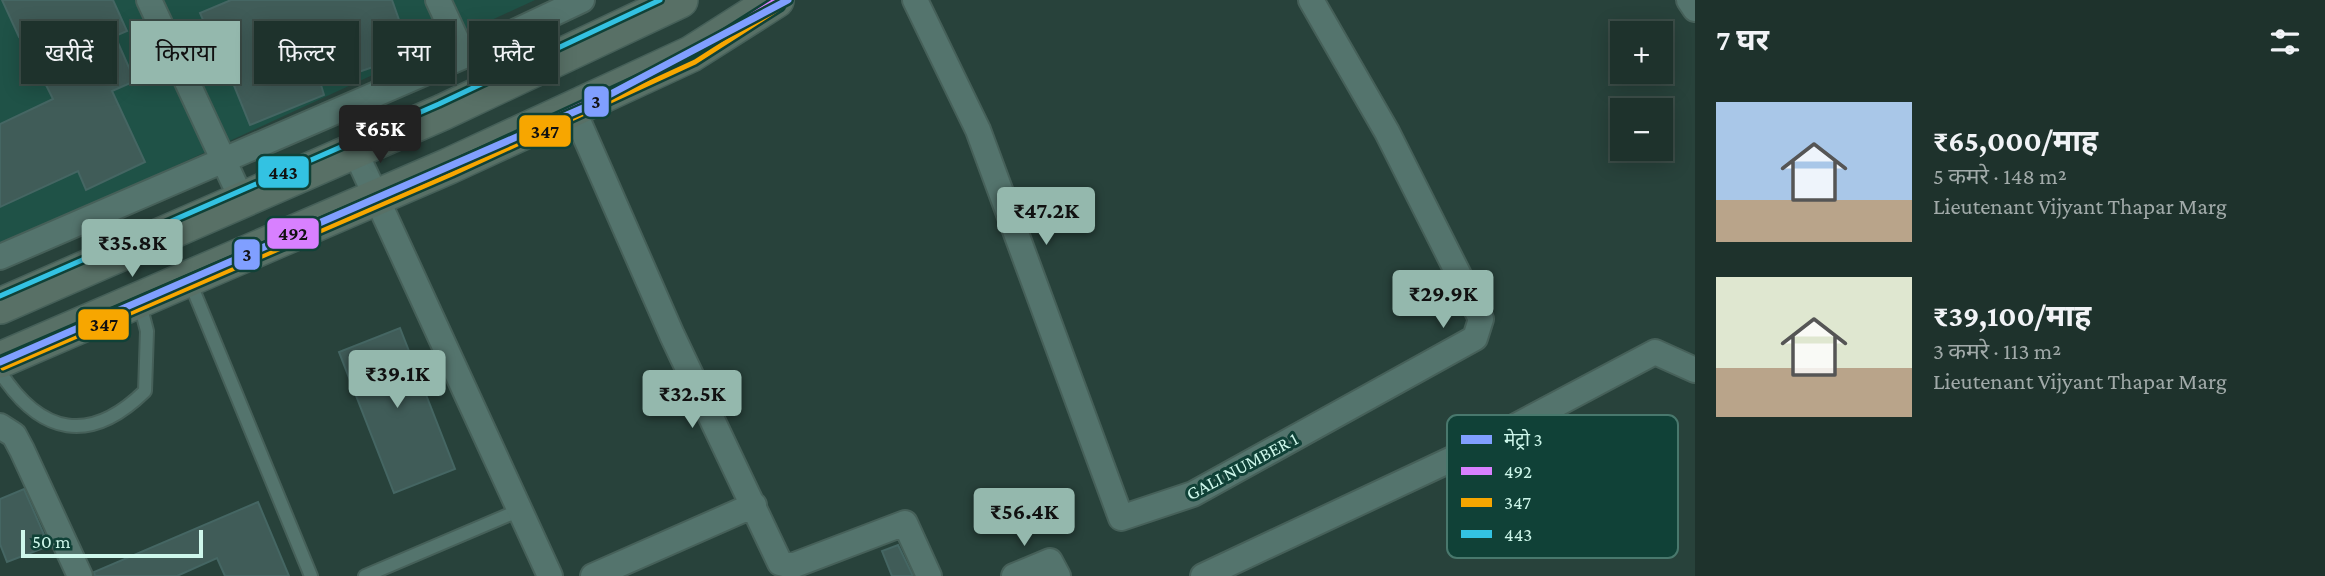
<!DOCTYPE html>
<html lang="hi">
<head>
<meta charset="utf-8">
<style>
  :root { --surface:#1e322c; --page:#263a34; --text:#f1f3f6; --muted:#a1aaa9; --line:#3c4d48; --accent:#94b8ad }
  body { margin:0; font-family:"Crimson Pro","Noto Sans Devanagari",serif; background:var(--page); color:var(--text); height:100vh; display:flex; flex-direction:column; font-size:26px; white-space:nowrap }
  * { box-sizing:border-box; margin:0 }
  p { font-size:23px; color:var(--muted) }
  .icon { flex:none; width:38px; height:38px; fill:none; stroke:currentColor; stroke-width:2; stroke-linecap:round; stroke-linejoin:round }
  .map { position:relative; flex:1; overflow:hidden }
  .sheet { display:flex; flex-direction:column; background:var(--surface); width:630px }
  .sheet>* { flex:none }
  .guide { position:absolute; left:21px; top:21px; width:665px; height:63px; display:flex; gap:14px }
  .tools { position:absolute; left:1610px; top:21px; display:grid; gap:14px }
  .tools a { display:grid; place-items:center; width:63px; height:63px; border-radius:0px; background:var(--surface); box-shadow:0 4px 18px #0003,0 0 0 2px var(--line); font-size:35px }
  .scale { position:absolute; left:21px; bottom:18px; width:182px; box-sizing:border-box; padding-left:7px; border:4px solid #cef7eb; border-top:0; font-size:19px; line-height:24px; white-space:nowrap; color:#cef7eb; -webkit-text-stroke:5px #104137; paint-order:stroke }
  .price { position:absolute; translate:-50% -60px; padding:0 16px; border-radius:7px; background:var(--accent); color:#111; font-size:23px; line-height:46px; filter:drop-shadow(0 2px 4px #0008) }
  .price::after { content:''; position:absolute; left:50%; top:42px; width:21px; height:16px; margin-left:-10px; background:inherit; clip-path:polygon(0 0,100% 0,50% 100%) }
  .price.current { background:#222; color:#fff }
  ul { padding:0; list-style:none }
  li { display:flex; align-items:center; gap:21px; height:175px; padding:0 21px }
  li span { display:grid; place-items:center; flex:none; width:196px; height:140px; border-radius:0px; color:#555 }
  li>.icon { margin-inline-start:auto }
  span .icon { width:84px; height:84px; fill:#fffc; stroke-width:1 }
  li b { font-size:30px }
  h2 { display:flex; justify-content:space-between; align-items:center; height:84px; padding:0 21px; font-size:30px }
  .chip { padding:0 24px; border-radius:0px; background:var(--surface); box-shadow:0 4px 18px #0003,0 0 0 2px var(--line); font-size:24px; line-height:63px }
  .chip.current { background:var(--accent); color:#111 }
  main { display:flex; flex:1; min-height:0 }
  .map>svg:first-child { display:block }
  .built { fill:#1f5247 }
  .building { fill:#405c58; stroke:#456663; stroke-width:2 }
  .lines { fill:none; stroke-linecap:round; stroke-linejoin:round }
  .lane-casing { stroke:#466059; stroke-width:16 }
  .street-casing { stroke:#466059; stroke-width:28 }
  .secondary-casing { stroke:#466059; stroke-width:38 }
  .lane { stroke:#54746d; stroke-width:12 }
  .street { stroke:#54746d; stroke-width:24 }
  .secondary { stroke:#587066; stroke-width:35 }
  .bus-1-casing { stroke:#104137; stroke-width:10 }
  .bus-2-casing { stroke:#104137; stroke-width:10 }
  .bus-3-casing { stroke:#104137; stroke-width:10 }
  .bus-1 { stroke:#d880ff; stroke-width:5 }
  .bus-2 { stroke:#f7a600; stroke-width:5 }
  .bus-3 { stroke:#33c2e2; stroke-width:5 }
  .metro-1-casing { stroke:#104137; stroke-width:12 }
  .metro-1 { stroke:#809fff; stroke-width:7 }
  .labels { text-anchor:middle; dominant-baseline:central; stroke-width:6; stroke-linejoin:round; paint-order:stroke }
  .street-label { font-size:19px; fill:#cef7eb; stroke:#104137 }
  .key { fill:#104137; stroke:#49786d; stroke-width:2 }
  .key-label { font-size:19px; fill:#cef7eb }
  .line-badge { stroke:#104137; stroke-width:2.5 }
  .pale-badge-label { font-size:19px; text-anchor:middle; font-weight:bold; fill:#111 }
</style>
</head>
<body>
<main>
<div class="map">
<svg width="1695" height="576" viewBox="0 0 1695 576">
  <rect width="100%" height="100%" fill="#28423b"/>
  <path class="built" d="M0 0H535L0 247Z"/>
  <path class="building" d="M2 0H113L127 31 115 36 135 81 112 91 145 162 86 190 78 171 0 207V124L53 99 46 85 53 82 30 32 19 37Z
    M231 0H392L411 54 321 85 324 95 250 125 216 41 213 43 200 13Z
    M400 328 455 469 394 493 339 352Z
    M24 489 49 546 7 562 0 544V499Z
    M258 502 289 576H225L217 558 177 576H95L94 572Z
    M898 545 913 576H892L882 551Z"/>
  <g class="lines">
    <g class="lane-casing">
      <path id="lane" d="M190 282 311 576
        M0 372C41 435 90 445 145 391L147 331 140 304
        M365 576 520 510"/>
    </g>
    <g class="street-casing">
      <path id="street" d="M149 0 242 200
        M438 0 464 56
        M915 0 978 130 1121 518 1193 494 1475 338 1481 319 1387 132 1311 0
        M1689 0 1695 9
        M573 109 672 335 780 563 792 566 905 523 929 576
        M355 151 550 576
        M0 257 464 56 582 0
        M0 426 14 435 22 450 80 576
        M593 576 754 505
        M1014 576 1050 561 1058 576
        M1203 576 1467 452 1655 352 1695 370"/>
    </g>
    <g class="secondary-casing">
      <path id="secondary" d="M0 306 443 112 680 0
        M0 360 449 166 691 54 776 0"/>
    </g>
    <use href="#lane" class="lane"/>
    <use href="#street" class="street"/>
    <use href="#secondary" class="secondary"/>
    <g class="bus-1-casing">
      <path id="bus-1" d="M0 360 449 166 691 54 776 0"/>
    </g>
    <g class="bus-2-casing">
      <path id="bus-2" d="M3 368 452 174 695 62 781 7"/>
    </g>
    <g class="bus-3-casing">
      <path id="bus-3" d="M0 296 439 104 660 0"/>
    </g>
    <use href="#bus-1" class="bus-1"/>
    <use href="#bus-2" class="bus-2"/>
    <use href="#bus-3" class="bus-3"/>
    <g class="metro-1-casing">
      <path id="metro-1" d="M0 362 590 105 788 0"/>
    </g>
    <use href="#metro-1" class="metro-1"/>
  </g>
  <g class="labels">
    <g class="street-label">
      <text transform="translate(1242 466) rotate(-28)">GALI NUMBER 1</text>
    </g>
  </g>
  <rect x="1447" y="415" width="231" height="143" rx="10" class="key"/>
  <rect x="1461" y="435" width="31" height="9" fill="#809fff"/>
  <rect x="1461" y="467" width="31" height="8" fill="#d880ff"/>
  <rect x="1461" y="498" width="31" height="9" fill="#f7a600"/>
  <rect x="1461" y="530" width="31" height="8" fill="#33c2e2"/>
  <g class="key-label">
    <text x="1504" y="446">मेट्रो 3</text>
    <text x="1504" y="478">492</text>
    <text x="1504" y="509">347</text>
    <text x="1504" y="541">443</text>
  </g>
  <g class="line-badge">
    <rect x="583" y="85" width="27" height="33" rx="7" fill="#809fff"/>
    <rect x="518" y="114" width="54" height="34" rx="7" fill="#f7a600"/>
    <rect x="257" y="155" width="53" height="34" rx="7" fill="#33c2e2"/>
    <rect x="266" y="217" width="54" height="33" rx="7" fill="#d880ff"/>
    <rect x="233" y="238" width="28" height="33" rx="7" fill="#809fff"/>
    <rect x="77" y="308" width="53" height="33" rx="7" fill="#f7a600"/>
  </g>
  <g class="pale-badge-label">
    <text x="596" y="108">3</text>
    <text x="545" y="138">347</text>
    <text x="283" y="179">443</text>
    <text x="293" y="240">492</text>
    <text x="247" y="261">3</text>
    <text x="104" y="331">347</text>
  </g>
</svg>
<div class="tools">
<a>+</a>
<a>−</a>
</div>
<div class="scale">50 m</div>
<b class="price current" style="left:380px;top:165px">₹65K</b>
<b class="price" style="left:1046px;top:247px">₹47.2K</b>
<b class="price" style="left:132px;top:279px">₹35.8K</b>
<b class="price" style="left:1443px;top:330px">₹29.9K</b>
<b class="price" style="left:397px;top:410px">₹39.1K</b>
<b class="price" style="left:692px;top:430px">₹32.5K</b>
<b class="price" style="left:1024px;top:548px">₹56.4K</b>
<div class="guide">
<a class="chip">खरीदें</a>
<a class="chip current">किराया</a>
<a class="chip">फ़िल्टर</a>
<a class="chip">नया</a>
<a class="chip">फ़्लैट</a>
</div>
</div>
<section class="sheet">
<h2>7 घर<svg class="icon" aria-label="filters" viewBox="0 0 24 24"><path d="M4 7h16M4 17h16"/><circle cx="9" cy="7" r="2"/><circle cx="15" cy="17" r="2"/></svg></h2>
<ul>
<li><span style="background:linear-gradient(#a9c7e8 70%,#b9a48a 0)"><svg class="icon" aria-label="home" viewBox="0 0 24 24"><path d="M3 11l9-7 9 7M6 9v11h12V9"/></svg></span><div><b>₹65,000/माह</b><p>5 कमरे · 148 m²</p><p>Lieutenant Vijyant Thapar Marg</p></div></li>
<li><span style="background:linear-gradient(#dfe7d0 65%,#b9a48a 0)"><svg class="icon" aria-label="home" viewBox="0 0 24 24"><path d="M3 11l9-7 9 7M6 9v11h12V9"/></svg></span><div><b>₹39,100/माह</b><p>3 कमरे · 113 m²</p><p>Lieutenant Vijyant Thapar Marg</p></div></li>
</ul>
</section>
</main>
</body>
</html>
